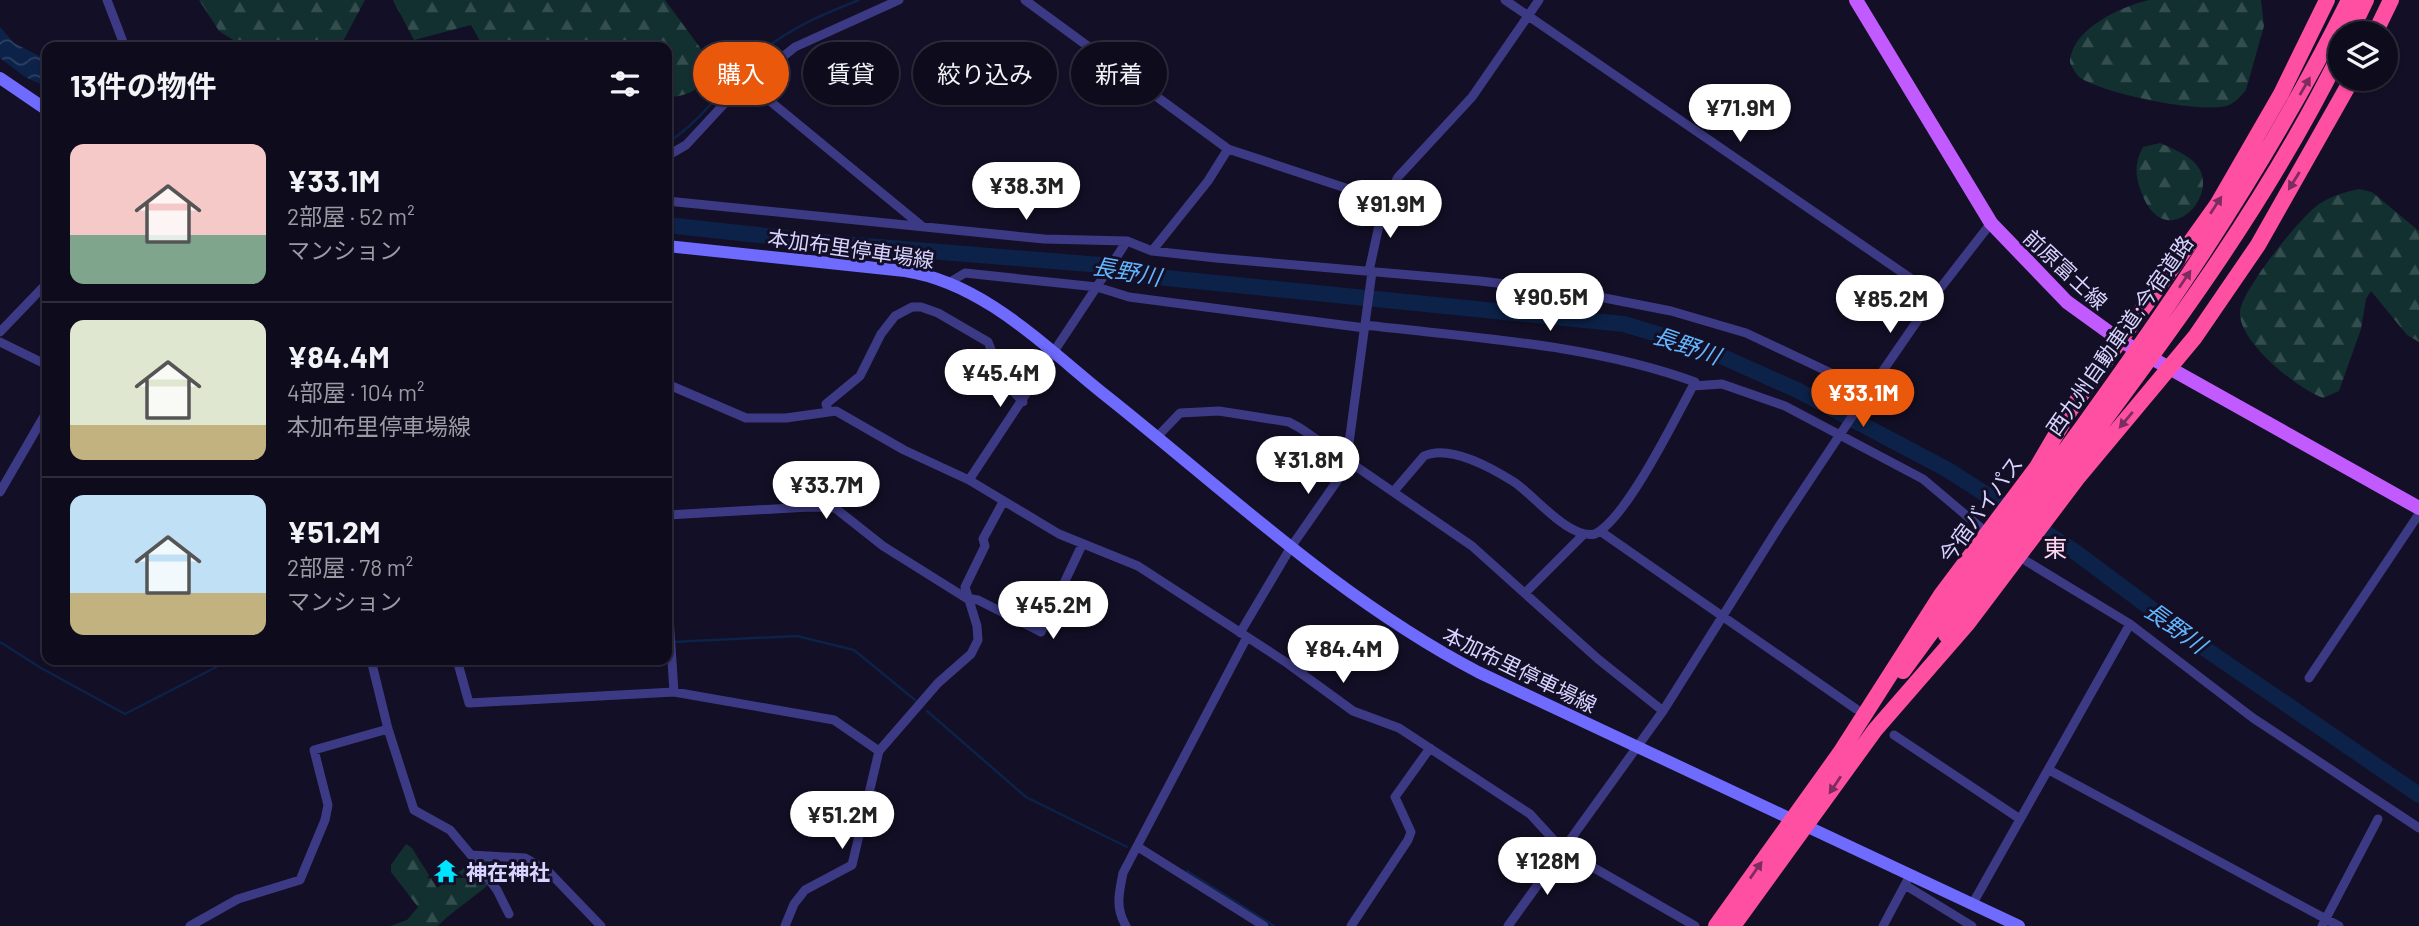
<!DOCTYPE html>
<html lang="ja">
<head>
<meta charset="utf-8">
<style>
  :root { --surface:#0e0b1c; --page:#171425; --text:#f1f3f6; --muted:#9b9ba3; --line:#2e2b3b; --accent:#ea580c }
  body { margin:0; font-family:Barlow,"Noto Sans JP",sans-serif; background:var(--page); color:var(--text); height:100vh; display:flex; flex-direction:column; font-size:26px; white-space:nowrap }
  * { box-sizing:border-box; margin:0 }
  p { font-size:23px; color:var(--muted) }
  .icon { flex:none; width:38px; height:38px; fill:none; stroke:currentColor; stroke-width:2; stroke-linecap:round; stroke-linejoin:round }
  .map { position:relative; flex:1; overflow:hidden }
  .drawer { position:absolute; left:42px; top:42px; width:630px; height:623px; display:flex; flex-direction:column; background:var(--surface); border-radius:14px; box-shadow:0 2px 5px #0004,0 0 0 2px var(--line) }
  .drawer>* { flex:none }
  .banner { position:absolute; left:693px; top:42px; width:665px; height:63px; display:flex; gap:14px }
  .buttons { position:absolute; left:2328px; top:21px; display:grid; gap:14px }
  .buttons a { display:grid; place-items:center; width:70px; height:70px; border-radius:50%; background:var(--surface); box-shadow:0 2px 5px #0004,0 0 0 2px var(--line); font-size:35px }
  .price { position:absolute; translate:-50% -60px; padding:0 16px; border-radius:24px; background:#fff; color:#222; font-size:23px; line-height:46px; filter:drop-shadow(0 2px 4px #0008) }
  .price::after { content:''; position:absolute; left:50%; top:42px; width:21px; height:16px; margin-left:-10px; background:inherit; clip-path:polygon(0 0,100% 0,50% 100%) }
  .price.on { background:var(--accent); color:#fff }
  ul { padding:0; list-style:none }
  li { display:flex; align-items:center; gap:21px; height:175px; padding:0 28px }
  li+li { border-top:2px solid var(--line) }
  li span { display:grid; place-items:center; flex:none; width:196px; height:140px; border-radius:14px; color:#555 }
  li>.icon { margin-inline-start:auto }
  span .icon { width:84px; height:84px; fill:#fffc; stroke-width:1 }
  li b { font-size:30px }
  h2 { display:flex; justify-content:space-between; align-items:center; height:84px; padding:0 28px; font-size:30px }
  .tag { padding:0 24px; border-radius:32px; background:var(--surface); box-shadow:0 2px 5px #0004,0 0 0 2px var(--line); font-size:24px; line-height:63px }
  .tag.on { background:var(--accent); color:#fff }
  .map>svg:first-child { display:block }
  .forest { fill:url(#forest-firs) }
  .water { fill:url(#water-waves) }
  .lines { fill:none; stroke-linecap:round; stroke-linejoin:round }
  .stream { stroke:#0c2248; stroke-width:2.5 }
  .river { stroke:#0c2248; stroke-width:16 }
  .street { stroke:#3d3a85; stroke-width:9 }
  .secondary { stroke:#6f6bff; stroke-width:12 }
  .primary { stroke:#c25bff; stroke-width:14 }
  .highway { stroke:#ff4fa3; stroke-width:16 }
  .oneway { fill:#7d2c5e }
  .labels { text-anchor:middle; dominant-baseline:central; stroke-width:6; stroke-linejoin:round; paint-order:stroke }
  .street-label { font-size:21px; fill:#d9d4ff; stroke:#130f26 }
  .poi-label { font-size:21px; font-weight:bold; fill:#d9d4ff; stroke:#130f26; text-anchor:start }
  .water-label { font-size:23px; font-style:italic; fill:#62b6ff; stroke:#130f26 }
  .quarter-label { font-size:24px; fill:#ffd6f0; stroke:#130f26 }
</style>
</head>
<body>
<div class="map">
<svg width="2419" height="926" viewBox="0 0 2419 926">
  <defs>
    <pattern id="forest-firs" width="22" height="20" patternUnits="userSpaceOnUse" patternTransform="scale(1.75)"><rect width="22" height="20" fill="#12302f"/><path d="M5 1l3.5 6h-7zM16 11l3.5 6h-7z" fill="#344d4e"/></pattern>
    <pattern id="water-waves" width="16" height="10" patternUnits="userSpaceOnUse" patternTransform="scale(1.75)"><rect width="16" height="10" fill="#0c2248"/><path d="M0 5q4-4 8 0t8 0" fill="none" stroke="#2f4163"/></pattern>
  </defs>
  <rect width="100%" height="100%" fill="#130f26"/>
  <path class="forest" d="M199 0H365L340 47H244L219 31Z
    M393 0H665L707 57C704 83 700 93 673 97L667 90V47H478L479 39 471 25 414 40Z
    M2149 0H2261L2264 26 2246 90C2241 96 2236 102 2229 105 2204 115 2101 93 2079 77 2075 73 2073 68 2070 63 2071 29 2120 7 2149 0Z
    M2160 143C2173 149 2193 156 2200 170 2216 202 2164 251 2142 194 2135 177 2134 163 2143 147Z
    M2359 189 2372 192 2419 231V342L2407 335 2371 291 2366 299 2361 329 2339 391 2323 398C2298 389 2238 342 2240 312 2241 291 2300 217 2319 204 2332 196 2344 192 2359 189Z
    M406 844 412 848 437 888 479 857 491 862 499 872C493 886 452 910 438 926H390L407 920 418 907 391 872V865Z"/>
  <path class="water" d="M0 27 14 43 47 60V87L25 77 0 58Z"/>
  <g class="lines">
    <path class="stream" d="M667 143C704 120 726 81 760 53 790 28 823 14 859 0
      M0 642 41 668 125 714 230 660
      M672 642 797 636 854 650 915 700
      M927 711 1026 797 1127 847
      M1187 871 1274 926"/>
    <path class="river" d="M667 225 831 243 1101 265 1127 274 1624 324 1703 348 1797 390 1948 470 2074 551 2204 648 2419 795"/>
    <path class="street" d="M107 0 125 47
      M1025 0 1228 149 1385 201
      M1505 0 1935 295
      M748 83 923 227
      M667 156 686 145 724 104 795 47 899 0
      M667 201 1044 239 1127 241 1152 251 1216 258 1480 281 1579 293 1671 311 1746 333 1869 391
      M1152 251 1208 181 1228 149
      M1369 271 1383 207 1398 177 1472 97 1539 0
      M950 282 965 273 1097 287 1129 297 1365 328
      M1365 325C1474 338 1591 344 1695 382L1693 386
      M0 332 47 283
      M0 342 47 365
      M667 384 746 418H786L836 411 904 450 969 480 1059 534 1138 566 1287 663 1353 711 1399 728 1530 814 1563 850 1695 926
      M1693 386 1722 384 1785 406 1923 479 1980 527
      M828 410 826 404 860 376 881 334 895 316 912 307H921L938 313 988 342 1004 381 1023 402
      M1157 437 1180 413 1219 411 1289 422 1300 428 1472 546 1598 659 1663 711
      M1347 458 1372 272
      M969 480 1127 241
      M1394 491 1424 456C1449 444 1492 468 1514 482 1534 495 1569 540 1595 534 1627 518 1674 420 1693 386
      M0 492 47 411
      M667 515 809 507 835 508 883 546 966 598 978 600 1041 632 1082 545
      M1600 531 1856 709
      M2026 561 2130 624 2253 718 2419 828
      M667 586 674 692
      M1526 592 1584 534
      M1240 633 1291 547 1351 461
      M371 660 388 729 414 810 450 830 471 855 525 858 548 871 601 926
      M457 660 469 703 674 692 834 720 879 751
      M2309 678 2419 514
      M1894 735 2020 819
      M2049 770 2339 926
      M1138 847 1264 926
      M471 855 497 890 509 914
      M1905 885 1972 926
      M1973 903 2130 624
      M190 926 238 899 300 880 325 820 328 805 314 750 388 729
      M785 926 794 904 805 890 852 865 879 751 938 683 971 654 978 640 977 626 965 587 985 546 983 539 1003 502
      M1126 926C1115 908 1119 893 1123 873L1247 637
      M1351 926 1408 840 1411 832 1395 797 1430 748
      M1508 926 1663 711 1780 525 1869 391 1935 295 1991 223
      M1883 926 1907 881
      M2322 926 2378 819"/>
    <path class="secondary" d="M0 78 47 110
      M667 246 905 271C984 283 1045 347 1105 395 1226 491 1340 600 1478 672L2019 926"/>
    <path class="primary" d="M1856 0 1991 223 2067 302 2121 341 2419 508"/>
    <path class="highway" d="M2350 33 2366 0
      M2375 33 2391 0
      M1946 635C2081 444 2236 265 2340 54
      M1903 671C2061 454 2230 242 2349 0
      M1716 926 1840 753 1941 595 2037 467 2071 409 2217 205 2281 94 2327 0
      M1733 926 1875 730 1968 623 2079 476 2195 337 2258 245 2352 79"/>
  </g>
  <defs><path id="oneway-solid" d="M-6-.8H1V-3.2L6.5 0L1 3.2V.8H-6Z" transform="scale(1.75)"/></defs>
  <g class="oneway">
    <use href="#oneway-solid" transform="translate(2305 86) rotate(-60)"/>
    <use href="#oneway-solid" transform="translate(2294 181) rotate(122)"/>
    <use href="#oneway-solid" transform="translate(2216 205) rotate(-57)"/>
    <use href="#oneway-solid" transform="translate(2185 279) rotate(-56)"/>
    <use href="#oneway-solid" transform="translate(2126 420) rotate(130)"/>
    <use href="#oneway-solid" transform="translate(1835 785) rotate(124)"/>
    <use href="#oneway-solid" transform="translate(1756 870) rotate(-55)"/>
  </g>
  <defs>
    <g id="temple-bare" transform="scale(1.89)"><path d="M0-6L5-2H3V0L6.5 2.5H4V6H1.5V3h-3V6H-4V2.5H-6.5L-3 0V-2H-5Z" fill="#00e5ff" stroke="#130f26" stroke-width="2.5" paint-order="stroke"/></g>
  </defs>
  <g fill-rule="evenodd">
    <use href="#temple-bare" x="446" y="871"/>
  </g>
  <g class="labels">
    <g class="street-label">
      <text transform="translate(851 248) rotate(8)">本加布里停車場線</text>
      <text transform="translate(2066 269) rotate(43)">前原富士線</text>
      <text transform="translate(2119 335) rotate(-55)">西九州自動車道;今宿道路</text>
      <text transform="translate(1980 509) rotate(-54)">今宿バイパス</text>
      <text transform="translate(1520 669) rotate(26)">本加布里停車場線</text>
    </g>
    <g class="poi-label">
      <text x="466" y="871">神在神社</text>
    </g>
    <g class="water-label">
      <text transform="translate(1127 271) rotate(10)">長野川</text>
      <text transform="translate(1687 345) rotate(19)">長野川</text>
      <text transform="translate(2176 627) rotate(36)">長野川</text>
    </g>
    <g class="quarter-label">
      <text x="2055" y="547">東</text>
    </g>
  </g>
</svg>
<div class="buttons">
<a><svg class="icon" aria-label="layers" viewBox="0 0 24 24"><path d="M12 4l9 5-9 5-9-5zM3 14l9 5 9-5"/></svg></a>
</div>
<b class="price" style="left:1740px;top:144px">¥71.9M</b>
<b class="price" style="left:1026px;top:222px">¥38.3M</b>
<b class="price" style="left:1390px;top:240px">¥91.9M</b>
<b class="price" style="left:1550px;top:333px">¥90.5M</b>
<b class="price" style="left:1890px;top:335px">¥85.2M</b>
<b class="price" style="left:1000px;top:409px">¥45.4M</b>
<b class="price on" style="left:1863px;top:429px">¥33.1M</b>
<b class="price" style="left:1308px;top:496px">¥31.8M</b>
<b class="price" style="left:826px;top:521px">¥33.7M</b>
<b class="price" style="left:1053px;top:641px">¥45.2M</b>
<b class="price" style="left:1343px;top:685px">¥84.4M</b>
<b class="price" style="left:842px;top:851px">¥51.2M</b>
<b class="price" style="left:1547px;top:897px">¥128M</b>
<div class="banner">
<a class="tag on">購入</a>
<a class="tag">賃貸</a>
<a class="tag">絞り込み</a>
<a class="tag">新着</a>
</div>
<section class="drawer">
<h2>13件の物件<svg class="icon" aria-label="filters" viewBox="0 0 24 24"><path d="M4 7h16M4 17h16"/><circle cx="9" cy="7" r="2"/><circle cx="15" cy="17" r="2"/></svg></h2>
<ul>
<li><span style="background:linear-gradient(#f6c9c9 65%,#7fa58c 0)"><svg class="icon" aria-label="home" viewBox="0 0 24 24"><path d="M3 11l9-7 9 7M6 9v11h12V9"/></svg></span><div><b>¥33.1M</b><p>2部屋 · 52 m²</p><p>マンション</p></div></li>
<li><span style="background:linear-gradient(#dfe7d0 75%,#c2b280 0)"><svg class="icon" aria-label="home" viewBox="0 0 24 24"><path d="M3 11l9-7 9 7M6 9v11h12V9"/></svg></span><div><b>¥84.4M</b><p>4部屋 · 104 m²</p><p>本加布里停車場線</p></div></li>
<li><span style="background:linear-gradient(#bfe0f5 70%,#c2b280 0)"><svg class="icon" aria-label="home" viewBox="0 0 24 24"><path d="M3 11l9-7 9 7M6 9v11h12V9"/></svg></span><div><b>¥51.2M</b><p>2部屋 · 78 m²</p><p>マンション</p></div></li>
</ul>
</section>
</div>
</body>
</html>
